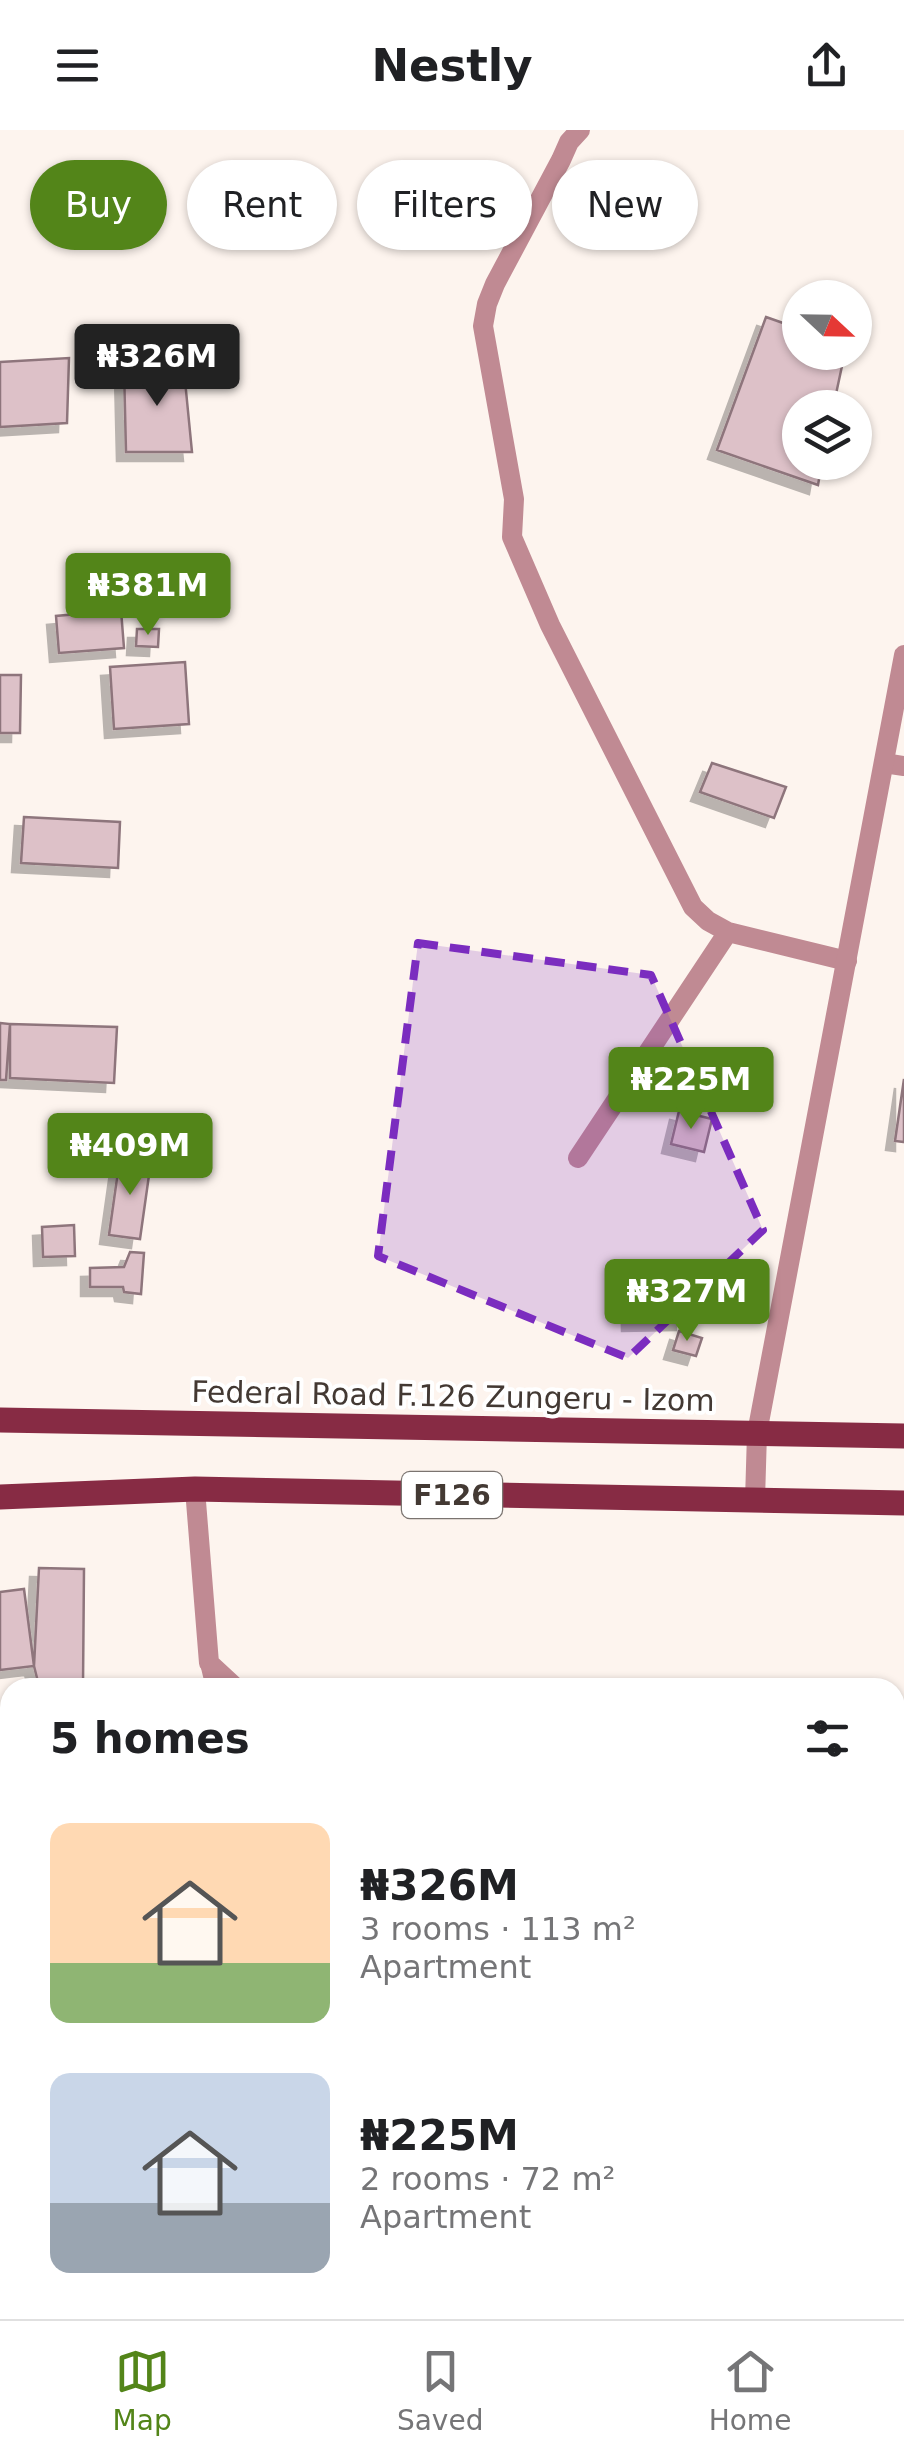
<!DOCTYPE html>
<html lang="en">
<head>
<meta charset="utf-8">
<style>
  :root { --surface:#fff; --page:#f6f6f6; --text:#202124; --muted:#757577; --line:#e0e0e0; --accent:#538519 }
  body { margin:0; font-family:"DejaVu Sans",sans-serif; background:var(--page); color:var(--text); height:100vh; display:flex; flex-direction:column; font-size:38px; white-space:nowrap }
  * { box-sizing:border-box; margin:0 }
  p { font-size:32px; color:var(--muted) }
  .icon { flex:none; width:55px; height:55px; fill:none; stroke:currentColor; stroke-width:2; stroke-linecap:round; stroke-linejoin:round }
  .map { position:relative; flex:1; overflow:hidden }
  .side { position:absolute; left:0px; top:1548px; width:905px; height:642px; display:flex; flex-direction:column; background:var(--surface); border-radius:30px 30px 0 0; box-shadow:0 2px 8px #0004 }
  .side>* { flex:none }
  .top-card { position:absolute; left:30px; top:30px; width:845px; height:90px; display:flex; gap:20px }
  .needle { width:65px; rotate:112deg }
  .controls { position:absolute; left:782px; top:150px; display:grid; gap:20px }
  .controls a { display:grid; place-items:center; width:90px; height:90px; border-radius:50%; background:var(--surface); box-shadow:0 2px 8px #0004; font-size:50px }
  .price { position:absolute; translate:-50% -85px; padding:0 22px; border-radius:10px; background:var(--accent); color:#fff; font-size:32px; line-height:65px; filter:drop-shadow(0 2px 5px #0008) }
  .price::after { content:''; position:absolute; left:50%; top:60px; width:30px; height:22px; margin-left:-15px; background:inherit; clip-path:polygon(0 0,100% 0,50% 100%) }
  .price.on { background:#222; color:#fff }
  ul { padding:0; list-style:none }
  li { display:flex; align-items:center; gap:30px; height:250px; padding:0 50px }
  li span { display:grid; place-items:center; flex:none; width:280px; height:200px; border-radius:20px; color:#555 }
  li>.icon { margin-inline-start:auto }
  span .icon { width:120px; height:120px; fill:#fffc; stroke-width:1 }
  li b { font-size:42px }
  h2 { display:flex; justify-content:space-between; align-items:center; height:120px; padding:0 50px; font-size:42px }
  .pill { padding:0 35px; border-radius:45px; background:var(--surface); box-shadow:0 2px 8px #0004; font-size:35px; line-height:90px }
  .pill.on { background:var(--accent); color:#fff }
  header { display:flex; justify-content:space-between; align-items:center; height:130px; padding:0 50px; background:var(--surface); font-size:45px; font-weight:700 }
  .tab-bar { display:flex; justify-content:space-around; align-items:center; height:140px; border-top:2px solid var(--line); background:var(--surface); font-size:28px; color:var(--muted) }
  .tab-bar a { display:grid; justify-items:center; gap:5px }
  .tab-bar .on { color:var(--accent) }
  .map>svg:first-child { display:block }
  .building { fill:#ddc1c8; stroke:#8e757c; stroke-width:2.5; filter:url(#shadow) }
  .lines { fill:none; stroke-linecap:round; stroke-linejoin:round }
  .service { stroke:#c08a93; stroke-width:18 }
  .minor { stroke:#c08a93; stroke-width:20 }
  .tertiary { stroke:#c08a93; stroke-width:20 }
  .primary { stroke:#872b44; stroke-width:25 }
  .marked { fill:#7b2cbf; fill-opacity:0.2; stroke:#7b2cbf; stroke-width:8; stroke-dasharray:20 12; stroke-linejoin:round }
  .labels { text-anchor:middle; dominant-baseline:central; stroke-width:8; stroke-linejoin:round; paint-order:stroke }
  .shield { fill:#fff; stroke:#7b7470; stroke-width:2.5 }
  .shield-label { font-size:28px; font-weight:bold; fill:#433933 }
  .street-label { font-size:30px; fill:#433933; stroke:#fff }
</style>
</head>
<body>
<header><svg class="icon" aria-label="menu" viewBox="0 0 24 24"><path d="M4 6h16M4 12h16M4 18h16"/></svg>Nestly<svg class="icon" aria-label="share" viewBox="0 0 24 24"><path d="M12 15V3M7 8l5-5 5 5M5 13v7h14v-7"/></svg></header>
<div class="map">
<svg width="904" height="2189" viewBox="0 0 904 2189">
  <defs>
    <filter id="shadow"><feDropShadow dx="-9" dy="9" stdDeviation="0" flood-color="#0004"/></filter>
  </defs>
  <rect width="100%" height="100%" fill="#fdf4ee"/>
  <path class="building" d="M766 187 800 199V222H845L833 278H800V332H822L818 355 717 320Z
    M69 228 67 293 0 297V232Z
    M183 230 192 322H126L124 238Z
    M121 480 124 518 59 523 56 486Z
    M137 499H159L158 517 136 516Z
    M185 532 189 594 114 599 110 537Z
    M0 545H21L20 603H0Z
    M712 633 786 657 774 688 700 662Z
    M24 687 120 692 118 738 21 733Z
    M0 893 10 894 6 950H0Z
    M10 894 117 897 114 953 10 948Z
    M904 949V1012L895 1011Z
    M679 981 712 989 704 1022 671 1014Z
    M120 1027 151 1031 140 1109 109 1105Z
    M74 1095 75 1126 43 1127 42 1097Z
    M130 1122 144 1123 141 1164 124 1162 123 1157H90V1138L124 1137Z
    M684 1141 685 1191 631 1192 630 1143Z
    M679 1201 702 1208 696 1226 673 1220Z
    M39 1438 84 1439 83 1556H39L34 1536Z
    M24 1459 34 1536 0 1540V1462Z
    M0 1671H10V1738H0Z"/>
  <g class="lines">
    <path class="service" d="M209 1533 215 1558
      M540 2189 542 2180"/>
    <path class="minor" d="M580 0 569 12 561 30 495 154 487 174 483 196 514 369 512 407 550 495 693 777 708 791 728 802 847 831
      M884 633 904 636
      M578 1028 728 802
      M195 1359 209 1533 236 1558
      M871 2189 873 2180"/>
    <path class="tertiary" d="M755 1370 757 1303 904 525"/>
    <path class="primary" d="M0 1290 904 1306
      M0 1367 195 1359 904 1373"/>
  </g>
  <path class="marked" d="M418 813 651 845 763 1100 628 1228 378 1126Z"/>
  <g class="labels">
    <rect class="shield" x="402" y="1342" width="100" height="46" rx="8"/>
    <g class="shield-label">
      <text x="452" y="1365">F126</text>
    </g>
    <g class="street-label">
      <text transform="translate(453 1266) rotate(1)">Federal Road F.126 Zungeru - Izom</text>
    </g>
  </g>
</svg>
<div class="controls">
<a><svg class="needle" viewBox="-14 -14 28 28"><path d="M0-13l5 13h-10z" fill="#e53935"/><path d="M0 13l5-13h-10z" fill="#757577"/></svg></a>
<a><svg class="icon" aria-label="layers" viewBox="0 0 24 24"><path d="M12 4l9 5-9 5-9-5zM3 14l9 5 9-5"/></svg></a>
</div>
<b class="price on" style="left:157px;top:279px">₦326M</b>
<b class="price" style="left:148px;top:508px">₦381M</b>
<b class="price" style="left:691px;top:1002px">₦225M</b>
<b class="price" style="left:130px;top:1068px">₦409M</b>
<b class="price" style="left:687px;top:1214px">₦327M</b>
<div class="top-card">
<a class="pill on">Buy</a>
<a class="pill">Rent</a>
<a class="pill">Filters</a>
<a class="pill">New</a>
</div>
<section class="side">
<h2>5 homes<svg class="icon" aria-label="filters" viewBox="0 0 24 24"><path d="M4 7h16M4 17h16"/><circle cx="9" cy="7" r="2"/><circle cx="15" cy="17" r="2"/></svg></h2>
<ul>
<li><span style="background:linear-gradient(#ffd9b3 70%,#8fb573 0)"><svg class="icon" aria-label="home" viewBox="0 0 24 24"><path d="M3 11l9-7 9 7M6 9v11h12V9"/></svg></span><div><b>₦326M</b><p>3 rooms · 113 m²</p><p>Apartment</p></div></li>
<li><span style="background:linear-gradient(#c9d6e8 65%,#9aa5b1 0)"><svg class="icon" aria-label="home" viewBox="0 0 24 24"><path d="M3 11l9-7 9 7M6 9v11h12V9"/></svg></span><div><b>₦225M</b><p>2 rooms · 72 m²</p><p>Apartment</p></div></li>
</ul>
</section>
</div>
<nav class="tab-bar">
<a class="on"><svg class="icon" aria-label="map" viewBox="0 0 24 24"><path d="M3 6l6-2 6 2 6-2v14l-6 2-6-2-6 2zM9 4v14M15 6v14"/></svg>Map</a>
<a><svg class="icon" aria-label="saved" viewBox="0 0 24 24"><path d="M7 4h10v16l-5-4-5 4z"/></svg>Saved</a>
<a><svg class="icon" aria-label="home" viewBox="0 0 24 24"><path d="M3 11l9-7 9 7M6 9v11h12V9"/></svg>Home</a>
</nav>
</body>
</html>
